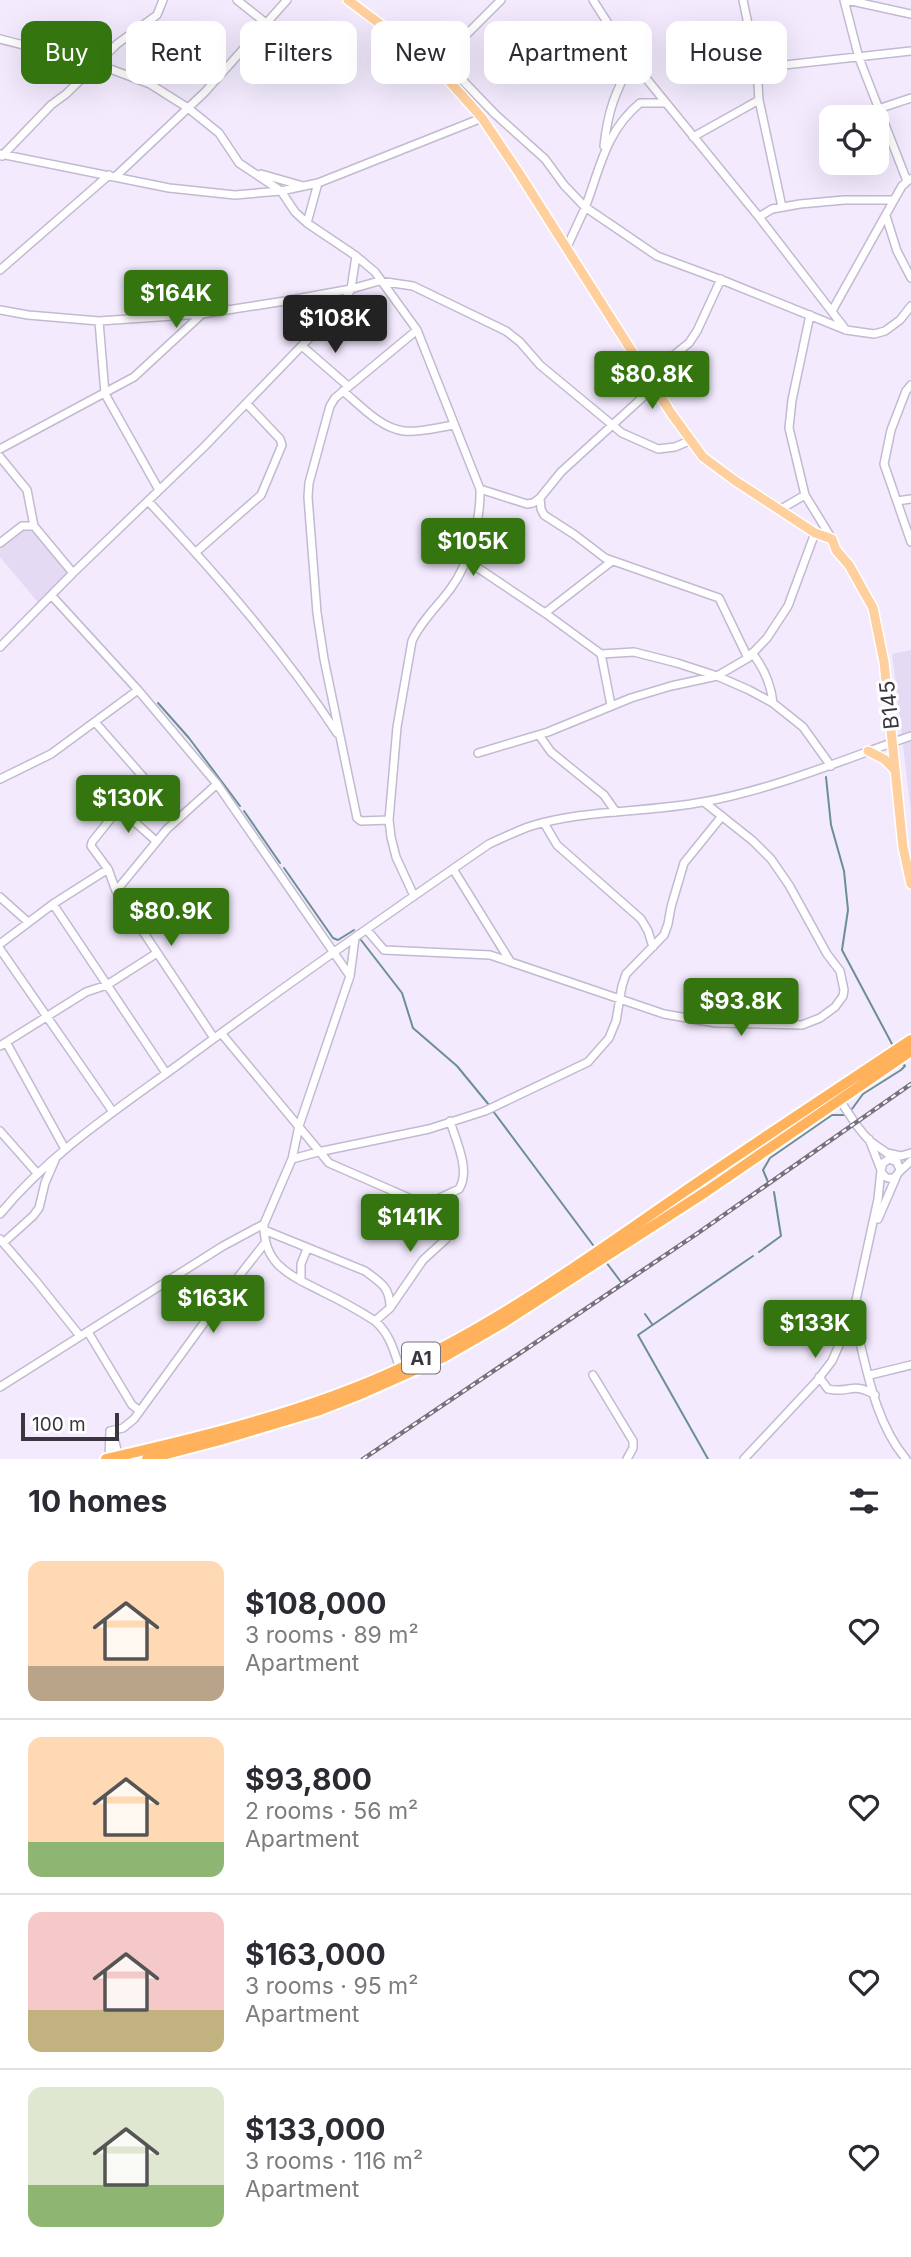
<!DOCTYPE html>
<html lang="en">
<head>
<meta charset="utf-8">
<style>
  :root { --surface:#fff; --page:#f7f7f7; --text:#2b2b33; --muted:#7c7c81; --line:#e1e1e2; --accent:#357510 }
  body { margin:0; font-family:Inter,sans-serif; background:var(--page); color:var(--text); height:100vh; display:flex; flex-direction:column; font-size:26px; white-space:nowrap }
  * { box-sizing:border-box; margin:0 }
  p { font-size:23px; color:var(--muted) }
  .icon { flex:none; width:38px; height:38px; fill:none; stroke:currentColor; stroke-width:2; stroke-linecap:round; stroke-linejoin:round }
  .map { position:relative; height:1459px; overflow:hidden }
  .panel { display:flex; flex-direction:column; background:var(--surface); flex:1 }
  .panel>* { flex:none }
  .banner { position:absolute; left:21px; top:21px; width:870px; height:63px; display:flex; gap:14px }
  .buttons { position:absolute; left:819px; top:105px; display:grid; gap:14px }
  .buttons a { display:grid; place-items:center; width:70px; height:70px; border-radius:14px; background:var(--surface); box-shadow:0 7px 28px #0002; font-size:35px }
  .scale { position:absolute; left:21px; bottom:18px; width:98px; box-sizing:border-box; padding-left:7px; border:4px solid #3a353f; border-top:0; font-size:19px; line-height:24px; white-space:nowrap; color:#3a353f; -webkit-text-stroke:5px #fff; paint-order:stroke }
  .price { position:absolute; translate:-50% -60px; padding:0 16px; border-radius:7px; background:var(--accent); color:#fff; font-size:23px; line-height:46px; filter:drop-shadow(0 2px 4px #0008) }
  .price::after { content:''; position:absolute; left:50%; top:42px; width:21px; height:16px; margin-left:-10px; background:inherit; clip-path:polygon(0 0,100% 0,50% 100%) }
  .price.selected { background:#222; color:#fff }
  ul { padding:0; list-style:none }
  li { display:flex; align-items:center; gap:21px; height:175px; padding:0 28px }
  li+li { border-top:2px solid var(--line) }
  li span { display:grid; place-items:center; flex:none; width:196px; height:140px; border-radius:14px; color:#555 }
  li>.icon { margin-inline-start:auto }
  span .icon { width:84px; height:84px; fill:#fffc; stroke-width:1 }
  li b { font-size:30px }
  h2 { display:flex; justify-content:space-between; align-items:center; height:84px; padding:0 28px; font-size:30px }
  .chip { padding:0 24px; border-radius:14px; background:var(--surface); box-shadow:0 7px 28px #0002; font-size:24px; line-height:63px }
  .chip.selected { background:var(--accent); color:#fff }
  .map>svg:first-child { display:block }
  .built { fill:#e5daf3 }
  .lines { fill:none; stroke-linecap:round; stroke-linejoin:round }
  .stream { stroke:#6b8f94; stroke-width:2 }
  .minor-casing { stroke:#c3b9d1; stroke-width:10 }
  .major-casing { stroke:#fff; stroke-width:12 }
  .highway-casing { stroke:#fff; stroke-width:14 }
  .minor { stroke:#fff; stroke-width:7 }
  .major { stroke:#ffd09d; stroke-width:9 }
  .highway { stroke:#ffb15c; stroke-width:10 }
  .rail-casing { stroke:#77717e; stroke-width:4.5 }
  .rail { stroke:#fff; stroke-width:2; stroke-dasharray:5; stroke-linecap:butt }
  .labels { text-anchor:middle; dominant-baseline:central; stroke-width:6; stroke-linejoin:round; paint-order:stroke }
  .shield { fill:#fff; stroke:#757279; stroke-width:2 }
  .shield-label { font-size:19px; font-weight:bold; fill:#3a353f }
  .street-label { font-size:21px; fill:#3a353f; stroke:#fff }
</style>
</head>
<body>
<div class="map">
<svg width="911" height="1459" viewBox="0 0 911 1459">
  <rect width="100%" height="100%" fill="#f3eafe"/>
  <path class="built" d="M22 526H34L73 573 41 606 0 557V543Z
    M911 650V812L892 654Z"/>
  <g class="lines">
    <path class="stream" d="M158 703 189 738 240 806
      M826 777 831 825 844 871 848 910 842 950 892 1044
      M244 811 280 863
      M284 868 333 938 338 940 354 930
      M361 940 402 993 413 1028 457 1066 489 1105
      M852 1109 863 1094 901 1070 905 1066 903 1064
      M493 1111 593 1245
      M768 1182 763 1170 770 1158 832 1115H845
      M759 1252 781 1236 774 1192
      M606 1262 621 1282
      M645 1314 652 1324
      M708 1459 638 1335 753 1256"/>
    <g class="minor-casing">
      <path id="minor" d="M237 0 267 24
        M593 0 632 61 759 217 846 330
        M743 0 757 68 759 100 782 207
        M844 0 859 58 907 181
        M847 0 911 14
        M0 39 97 64 150 84 188 108 219 133 239 163 281 191 295 212 307 223 356 256 351 289 344 302 204 447 73 573 0 647
        M442 59 501 0
        M436 66 442 59 495 114 545 159 564 185 585 207 657 256 727 282 846 330 874 334 885 331 900 320 911 306
        M757 68 911 51
        M878 109 911 98
        M693 137 759 100
        M604 146C608 110 615 93 632 61
        M0 154 169 188 235 195 281 191 318 183 482 118
        M2 156 51 105 66 94 117 44 157 15 163 0
        M261 174 303 186
        M115 177 205 92 287 0
        M886 216 897 251 911 278
        M759 217 772 209 800 204 844 200H894
        M307 223 318 183
        M567 247C573 234 579 221 585 208 600 169 605 132 640 103H666
        M356 256 375 272 417 330 480 489C481 519 469 564 451 588 438 606 421 621 412 641L397 727 389 820 391 837 396 857 414 896
        M0 270 109 175
        M0 310 28 315 99 321 202 314 285 301 351 289 379 281 413 286 506 331 520 342 540 365 622 433 658 449 675 447 689 441
        M832 311 894 200 902 186 910 179
        M810 315 792 400 789 428 805 495 832 539
        M99 321 105 394 159 490
        M302 346 348 386
        M648 376 689 343 697 331 721 279
        M911 385 906 391 891 430 884 464 911 542
        M343 391C360 405 380 428 404 431 419 433 439 427 454 425
        M0 449 134 377 201 315
        M0 457 27 490 34 526 73 573
        M480 489 527 504 533 503 540 498 561 472 655 386
        M540 498 541 509 544 515 575 535 605 558 719 598 748 658
        M148 501C216 574 282 649 337 733
        M897 501 911 499
        M781 509 805 495
        M0 543 22 526H34
        M196 552 261 495 282 445 280 439 247 404
        M466 560 545 613 601 654 634 652 677 663 717 676 749 690 773 703 803 727 831 766
        M52 596 138 690 217 784 350 976
        M545 613 612 561
        M752 653C764 668 771 685 773 703
        M601 654 611 705
        M95 722 179 818
        M539 735 551 752 604 795 616 812
        M478 753 548 732 631 698 671 686 717 676 748 658 767 638 788 606 815 533
        M143 778 92 842 91 846 108 869 116 891 214 1038
        M0 779 51 754 138 690
        M119 808 156 841
        M389 820 361 821 357 818 324 659 317 613 308 497 309 483 330 406 335 398 417 330
        M544 823 557 845 641 919 648 931 653 947
        M453 869 510 961
        M116 891 167 829 217 784
        M0 897 28 922
        M53 904 166 1073
        M367 930 384 950 490 955 664 1014 716 1023 802 1025 820 1018 835 1007 843 996 844 990 840 971 827 954 789 885 771 859 753 841 704 802
        M0 944 53 904 108 869
        M0 949 113 1112
        M221 1033 329 1163 425 1205 447 1229 446 1239 423 1260 390 1308 375 1321
        M6 1042 65 1149
        M0 1046 86 992 107 985 157 953
        M837 1096C847 1110 856 1127 868 1139 878 1149 898 1156 900 1171L895 1177C888 1180 883 1177 881 1170L883 1163 889 1159 897 1162
        M0 1131 37 1173
        M887 1153 901 1156 911 1153
        M292 1159 318 1152 429 1129 485 1111 588 1062 609 1038 616 1021 622 986 626 974 664 935 668 924 671 907 684 863 722 816
        M900 1171 911 1161
        M425 1205 459 1189C471 1171 456 1141 450 1121
        M0 1214C51 1152 118 1109 182 1062 283 987 386 915 489 844 502 838 515 832 528 827 584 809 645 813 703 802 775 789 842 760 911 736
        M878 1219 897 1175
        M264 1224C263 1265 290 1275 321 1291 340 1300 358 1310 375 1321 390 1334 394 1351 400 1369
        M264 1230 365 1271C380 1282 390 1287 390 1307
        M0 1239 36 1281 80 1336
        M3 1243 33 1216 39 1208 45 1183 55 1160
        M301 1281V1264L307 1249
        M853 1314C866 1363 873 1420 906 1459
        M88 1332 132 1405 140 1411
        M593 1375 633 1441V1448L627 1459
        M870 1375 911 1365
        M819 1377 828 1389C849 1394 852 1381 875 1395
        M0 1387 223 1246 264 1224 292 1159 299 1126 350 976 355 938
        M110 1433 114 1438 119 1458
        M109 1459 110 1431 123 1428 134 1419 228 1290 265 1243
        M744 1459 816 1382 832 1361 853 1314 878 1199 881 1170 869 1139"/>
    </g>
    <g class="major-casing">
      <path id="major" d="M348 0 436 66 482 118 519 173 671 413 703 457 734 480 815 533 832 539 836 550 849 565 873 608 884 662 903 847 911 884
        M868 751 884 759 895 770"/>
    </g>
    <g class="highway-casing">
      <path id="highway" d="M106 1459C206 1436 306 1412 399 1369 499 1323 588 1258 678 1196 755 1143 833 1092 911 1040
        M147 1459 220 1440 317 1411 363 1393 444 1357 501 1324 707 1191 911 1051"/>
    </g>
    <use href="#minor" class="minor"/>
    <use href="#major" class="major"/>
    <use href="#highway" class="highway"/>
    <g class="rail-casing">
      <path id="rail" d="M363 1459 698 1233 911 1084"/>
    </g>
    <use href="#rail" class="rail"/>
  </g>
  <g class="labels">
    <rect class="shield" x="402" y="1342.5" width="38" height="31" rx="5"/>
    <g class="shield-label">
      <text x="421" y="1358">A1</text>
    </g>
    <g class="street-label">
      <text transform="translate(889 705) rotate(-96)">B145</text>
    </g>
  </g>
</svg>
<div class="buttons">
<a><svg class="icon" aria-label="locate" viewBox="0 0 24 24"><circle cx="12" cy="12" r="6"/><path d="M12 2v4M12 18v4M2 12h4M18 12h4"/></svg></a>
</div>
<div class="scale">100 m</div>
<b class="price" style="left:176px;top:330px">$164K</b>
<b class="price selected" style="left:335px;top:355px">$108K</b>
<b class="price" style="left:652px;top:411px">$80.8K</b>
<b class="price" style="left:473px;top:578px">$105K</b>
<b class="price" style="left:128px;top:835px">$130K</b>
<b class="price" style="left:171px;top:948px">$80.9K</b>
<b class="price" style="left:741px;top:1038px">$93.8K</b>
<b class="price" style="left:410px;top:1254px">$141K</b>
<b class="price" style="left:213px;top:1335px">$163K</b>
<b class="price" style="left:815px;top:1360px">$133K</b>
<div class="banner">
<a class="chip selected">Buy</a>
<a class="chip">Rent</a>
<a class="chip">Filters</a>
<a class="chip">New</a>
<a class="chip">Apartment</a>
<a class="chip">House</a>
</div>
</div>
<section class="panel">
<h2>10 homes<svg class="icon" aria-label="filters" viewBox="0 0 24 24"><path d="M4 7h16M4 17h16"/><circle cx="9" cy="7" r="2"/><circle cx="15" cy="17" r="2"/></svg></h2>
<ul>
<li><span style="background:linear-gradient(#ffd9b3 75%,#b9a48a 0)"><svg class="icon" aria-label="home" viewBox="0 0 24 24"><path d="M3 11l9-7 9 7M6 9v11h12V9"/></svg></span><div><b>$108,000</b><p>3 rooms · 89 m²</p><p>Apartment</p></div><svg class="icon" aria-label="heart" viewBox="0 0 24 24"><path d="M12 20l-8-8c-3-5 5-10 8-4 3-6 11-1 8 4z"/></svg></li>
<li><span style="background:linear-gradient(#ffd9b3 75%,#8fb573 0)"><svg class="icon" aria-label="home" viewBox="0 0 24 24"><path d="M3 11l9-7 9 7M6 9v11h12V9"/></svg></span><div><b>$93,800</b><p>2 rooms · 56 m²</p><p>Apartment</p></div><svg class="icon" aria-label="heart" viewBox="0 0 24 24"><path d="M12 20l-8-8c-3-5 5-10 8-4 3-6 11-1 8 4z"/></svg></li>
<li><span style="background:linear-gradient(#f6c9c9 70%,#c2b280 0)"><svg class="icon" aria-label="home" viewBox="0 0 24 24"><path d="M3 11l9-7 9 7M6 9v11h12V9"/></svg></span><div><b>$163,000</b><p>3 rooms · 95 m²</p><p>Apartment</p></div><svg class="icon" aria-label="heart" viewBox="0 0 24 24"><path d="M12 20l-8-8c-3-5 5-10 8-4 3-6 11-1 8 4z"/></svg></li>
<li><span style="background:linear-gradient(#dfe7d0 70%,#8fb573 0)"><svg class="icon" aria-label="home" viewBox="0 0 24 24"><path d="M3 11l9-7 9 7M6 9v11h12V9"/></svg></span><div><b>$133,000</b><p>3 rooms · 116 m²</p><p>Apartment</p></div><svg class="icon" aria-label="heart" viewBox="0 0 24 24"><path d="M12 20l-8-8c-3-5 5-10 8-4 3-6 11-1 8 4z"/></svg></li>
</ul>
</section>
</body>
</html>
